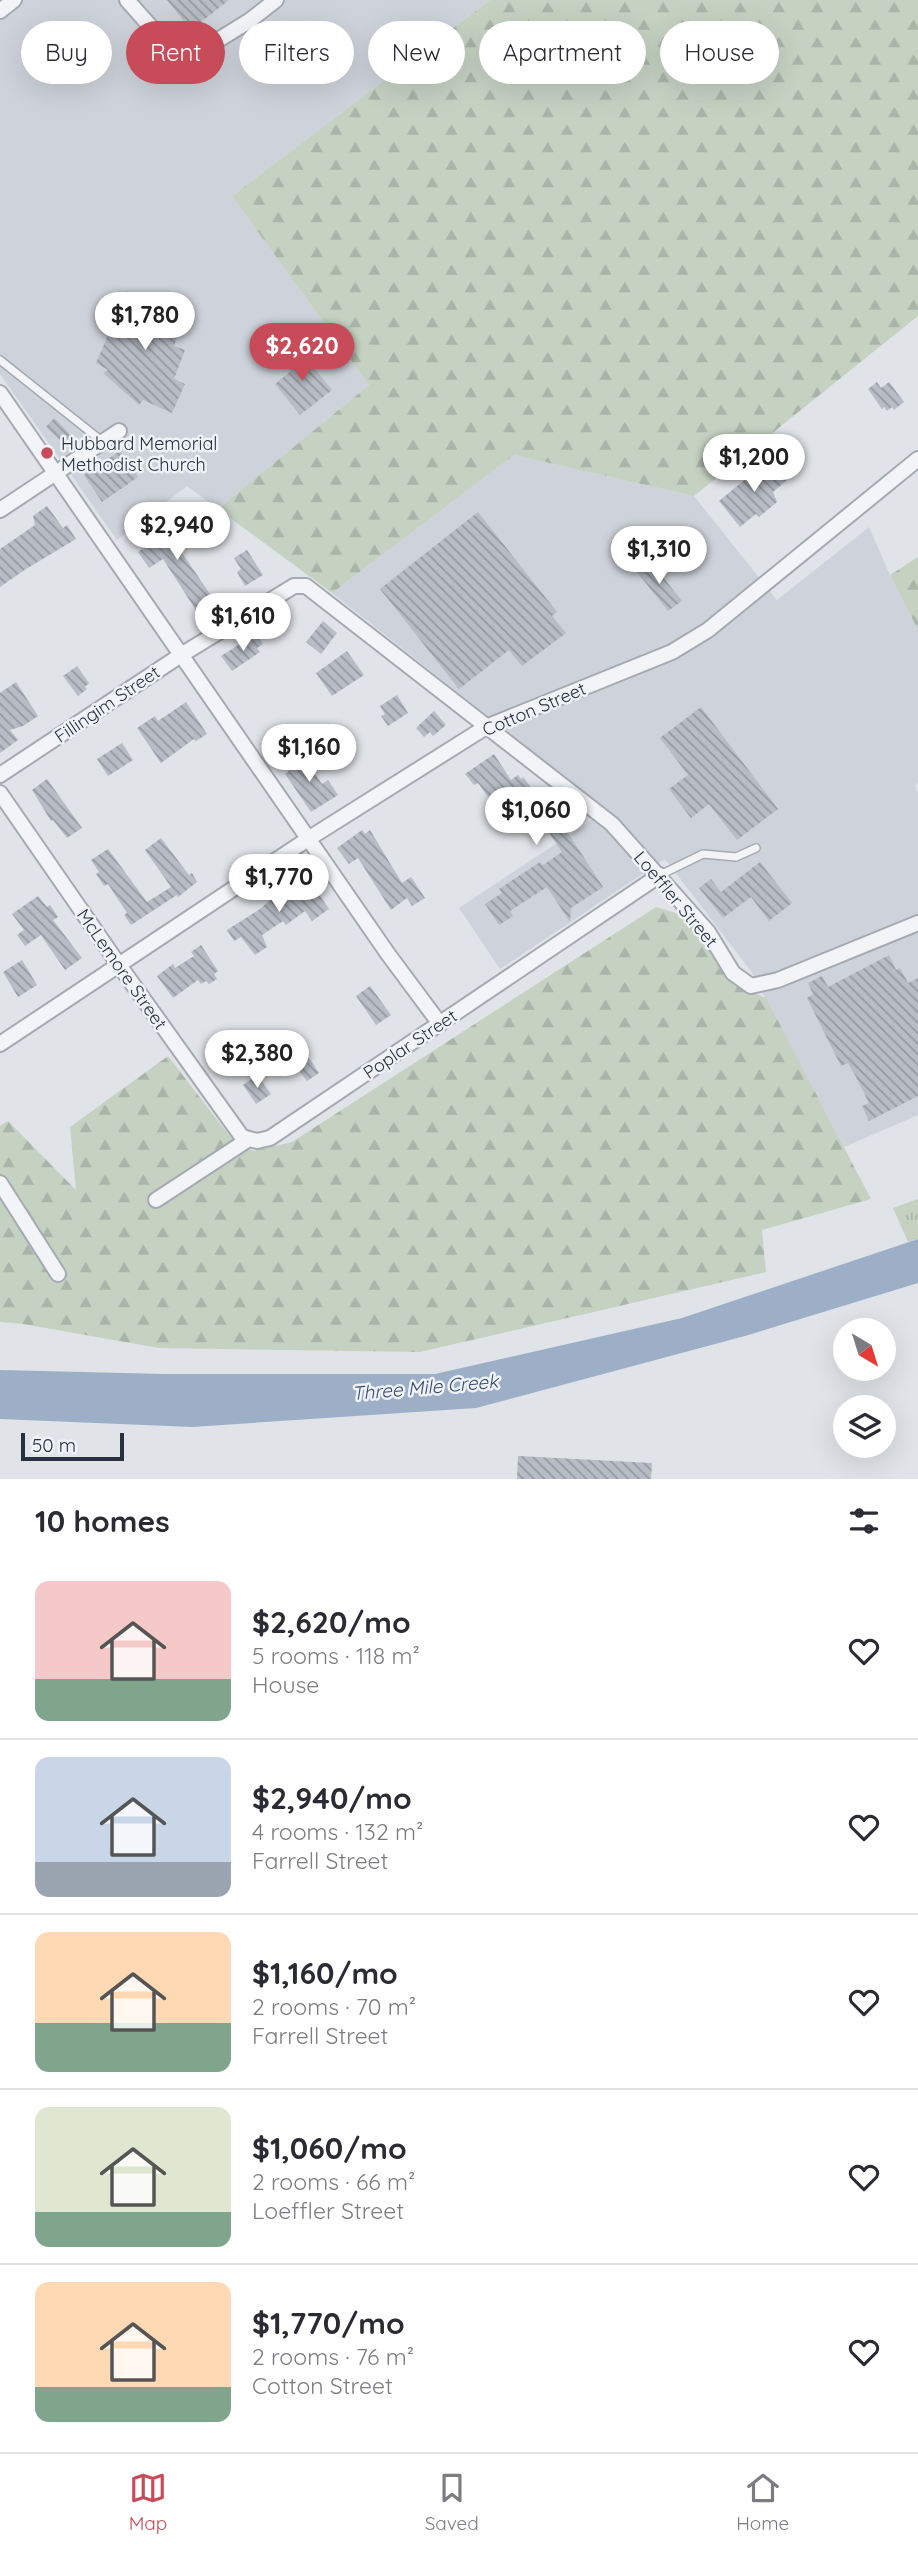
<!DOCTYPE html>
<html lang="en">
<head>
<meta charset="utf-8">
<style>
  :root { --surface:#fff; --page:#f2f2f3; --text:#2b2b33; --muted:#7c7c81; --line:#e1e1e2; --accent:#c74b58 }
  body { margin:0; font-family:Quicksand,sans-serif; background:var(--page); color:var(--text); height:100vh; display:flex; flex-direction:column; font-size:26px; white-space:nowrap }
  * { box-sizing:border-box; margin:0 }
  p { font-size:23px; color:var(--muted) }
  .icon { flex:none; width:38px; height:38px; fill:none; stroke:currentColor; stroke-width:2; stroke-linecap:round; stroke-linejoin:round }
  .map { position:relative; height:1479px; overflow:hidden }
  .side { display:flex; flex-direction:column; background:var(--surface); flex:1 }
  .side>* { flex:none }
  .top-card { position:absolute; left:21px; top:21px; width:877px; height:63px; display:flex; gap:14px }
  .needle { width:46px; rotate:142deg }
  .fabs { position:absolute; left:833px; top:1318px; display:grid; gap:14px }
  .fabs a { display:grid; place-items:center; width:63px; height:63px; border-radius:50%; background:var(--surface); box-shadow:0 7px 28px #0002; font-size:35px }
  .scale { position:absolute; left:21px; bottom:18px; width:103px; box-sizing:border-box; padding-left:7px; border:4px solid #29303f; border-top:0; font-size:19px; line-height:24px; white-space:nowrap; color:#29303f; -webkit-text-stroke:5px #eff2f6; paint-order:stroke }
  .price { position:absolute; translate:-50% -60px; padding:0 16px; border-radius:24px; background:#fff; color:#222; font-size:23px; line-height:46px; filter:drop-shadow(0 2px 4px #0008) }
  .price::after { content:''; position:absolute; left:50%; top:42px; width:21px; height:16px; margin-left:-10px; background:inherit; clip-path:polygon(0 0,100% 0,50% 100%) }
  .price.selected { background:var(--accent); color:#fff }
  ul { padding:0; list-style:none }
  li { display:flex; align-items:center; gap:21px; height:175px; padding:0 35px }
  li+li { border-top:2px solid var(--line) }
  li span { display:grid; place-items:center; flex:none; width:196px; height:140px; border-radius:14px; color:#555 }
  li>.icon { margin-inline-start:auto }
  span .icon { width:84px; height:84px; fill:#fffc; stroke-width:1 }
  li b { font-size:30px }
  h2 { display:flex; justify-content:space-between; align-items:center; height:84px; padding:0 35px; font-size:30px }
  .chip { padding:0 24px; border-radius:32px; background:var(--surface); box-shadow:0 7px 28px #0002; font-size:24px; line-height:63px }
  .chip.selected { background:var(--accent); color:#fff }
  .menu { display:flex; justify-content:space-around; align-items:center; height:98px; border-top:2px solid var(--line); background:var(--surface); font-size:19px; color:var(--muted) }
  .menu a { display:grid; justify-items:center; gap:4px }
  .menu .selected { color:var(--accent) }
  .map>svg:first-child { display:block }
  .built { fill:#ced2da }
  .forest { fill:url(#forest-firs) }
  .park { fill:url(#park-tufts) }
  .water { fill:#9dafc7 }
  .building { fill:url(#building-back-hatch) }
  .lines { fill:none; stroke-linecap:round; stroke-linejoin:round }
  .lane-casing { stroke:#a5aab2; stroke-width:10 }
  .street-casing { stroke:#a5aab2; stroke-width:18 }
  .lane { stroke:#f3f4f7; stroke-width:7 }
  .street { stroke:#f3f4f7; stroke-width:14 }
  .poi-dot { fill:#c74b58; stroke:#eff2f6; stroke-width:2.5 }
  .labels { text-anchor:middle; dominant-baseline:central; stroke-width:5; stroke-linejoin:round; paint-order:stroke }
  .poi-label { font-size:18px; fill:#29303f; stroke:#eff2f6; text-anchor:start }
  .street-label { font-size:18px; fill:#29303f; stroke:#eff2f6 }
  .water-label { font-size:19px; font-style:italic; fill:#364d71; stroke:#eff2f6 }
</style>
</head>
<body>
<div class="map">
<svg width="918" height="1479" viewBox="0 0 918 1479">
  <defs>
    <pattern id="forest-firs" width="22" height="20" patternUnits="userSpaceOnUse" patternTransform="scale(1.75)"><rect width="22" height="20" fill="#c5d2c2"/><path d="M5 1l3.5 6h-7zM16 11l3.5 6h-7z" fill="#a9b5a8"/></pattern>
    <pattern id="park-tufts" width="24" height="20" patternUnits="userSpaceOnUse" patternTransform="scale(1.75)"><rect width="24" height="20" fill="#c5d2c2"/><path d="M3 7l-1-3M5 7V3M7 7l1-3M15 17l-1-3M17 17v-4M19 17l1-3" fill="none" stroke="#a9b5a8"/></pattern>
    <pattern id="building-back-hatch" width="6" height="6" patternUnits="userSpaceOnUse" patternTransform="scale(1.75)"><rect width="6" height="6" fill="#b7bcc5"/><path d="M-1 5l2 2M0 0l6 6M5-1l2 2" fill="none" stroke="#9599a1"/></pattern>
  </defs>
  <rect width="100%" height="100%" fill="#e0e3e8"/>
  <path class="built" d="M0 0H490L232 196 369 385 218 509 187 486 117 540 0 374Z
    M514 455 694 496 777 600 869 527 890 575 918 630V783L915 786 918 792V1115L844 1147 751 971 665 859 500 969 459 908 607 810 332 593Z"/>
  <path class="forest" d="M490 0H918V316L694 496 514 455 332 593 218 509 369 385 232 196Z
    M918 557V630L890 575Z
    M656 907 685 916 734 985 766 998 871 1199 762 1230 766 1272 420 1352 159 1348 23 1324 0 1322V1126L8 1121 76 1190 70 1127 168 1056 232 1139 253 1151 292 1142Z"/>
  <path class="park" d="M918 1199V1239L908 1242 893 1208Z"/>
  <path class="water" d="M918 1239V1283L745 1336 476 1408 192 1427 0 1419V1370L165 1374H435L682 1318Z"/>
  <path class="building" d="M167 0H229L191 30Z
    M127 291 161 307 164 300 187 310 174 346 185 350 174 379 185 384 172 413 143 400 139 405 103 373 108 370 96 363Z
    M298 348 332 390 300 415 275 384 291 371 283 360Z
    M877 382 881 388 889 382 904 402 894 410 892 407 887 411 884 407 882 409 868 389Z
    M54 418 71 435 64 444 46 427Z
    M120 451 138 477 102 502 84 475Z
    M770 459 787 480 773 492 777 502 759 517 756 514 740 527 719 501Z
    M47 506 63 528 67 525 76 539 26 569 0 587V549L35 525 33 516Z
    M478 512 557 612 552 616 566 633 522 666 509 650 459 689 380 589Z
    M175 514 192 537 178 547 214 600 208 604 211 608 199 615 163 559 149 568 138 552 159 537 154 530Z
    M247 550 263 575 245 586 237 572 241 569 234 558Z
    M650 561 682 601 668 611 637 572Z
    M323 621 337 633 321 654 306 642Z
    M256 634 263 644 257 648 260 652 232 671 221 656Z
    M347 651 364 675 332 696 316 673Z
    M77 666 89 683 85 687 87 689 78 696 63 676Z
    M16 682 38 716 23 726 10 730 18 740 0 753V693Z
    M397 695 408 713 388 726 381 716 385 714 380 706Z
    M186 702 207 734 196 741 194 739 161 763 137 728 155 716 158 721Z
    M701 707 778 809 737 840 709 804 691 818 669 789 688 775 660 738Z
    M434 711 446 725 433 736 430 732 424 737 416 728Z
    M122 743 133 760 108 776 97 759Z
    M306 753 314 764 310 767 322 784 328 780 338 795 311 812 285 774 289 771 286 767Z
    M494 754 511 780 518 775 521 779 523 777 539 798 541 797 558 822 564 819 572 830 568 833 603 887 571 908 570 922 547 887 510 911 513 916 499 925 485 904 502 893 499 889 540 862 543 865 562 852 539 818 526 827 510 802 498 811 478 783 474 785 465 774Z
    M47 779 82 828 67 838 53 820 51 821 32 790Z
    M362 830 365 834 370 830 402 883 411 877 425 898 412 906 407 898 391 910 358 858 349 864 337 848Z
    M161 838 189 875 192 873 197 882 178 897 177 895 131 925 124 915 127 913 108 884 104 886 96 874 99 872 91 860 108 849 147 902 171 887 145 850Z
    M760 862 792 903 769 921 751 897 723 918 699 888 711 879 721 892Z
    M306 876 329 909 312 921 305 911 286 925 283 921 262 935 267 947 255 955 241 937 234 941 227 930 260 909 277 894 278 896Z
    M38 896 47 907 50 905 58 917 53 920 82 958 65 970 41 935 25 946 17 935 24 930 12 914Z
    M201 945 218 971 214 974 217 979 209 984 206 981 201 984 198 980 173 998 157 976 173 964 175 968 194 956 191 952Z
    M889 955 896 970 900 968 908 983 918 978V1096L869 1121 862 1106 869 1103 856 1077 848 1063 841 1066 807 998 813 994 808 983 822 976 828 987Z
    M22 960 37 985 18 997 3 972Z
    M370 986 391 1015 376 1025 356 996Z
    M302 1047 319 1073 307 1081 288 1057Z
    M257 1075 271 1094 256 1104 243 1085Z
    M518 1456 652 1463 651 1479H517Z"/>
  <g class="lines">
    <g class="lane-casing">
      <path id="lane" d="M0 360 103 442
        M660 875 703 854 736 857 756 848"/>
    </g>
    <g class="street-casing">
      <path id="street" d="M127 0 173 52 202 50 249 21 276 0
        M0 11 14 0
        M0 393 388 954 440 1024
        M0 510 119 431
        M0 775 181 655 294 586H306L612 824 708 932 733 973 751 986 778 980 918 923
        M0 793 119 965 242 1137 249 1139
        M0 1044 308 839 486 727 672 652 708 630 918 459
        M0 1183 58 1274
        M156 1200 249 1139 257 1141 270 1138 660 875"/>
    </g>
    <use href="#lane" class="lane"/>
    <use href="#street" class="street"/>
  </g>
  <circle class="poi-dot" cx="47" cy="453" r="7"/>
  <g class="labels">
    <g class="poi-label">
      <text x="61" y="443">Hubbard Memorial<tspan x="61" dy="21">Methodist Church</tspan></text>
    </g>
    <g class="street-label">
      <text transform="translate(107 704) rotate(-34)">Fillingim Street</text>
      <text transform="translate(534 709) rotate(-23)">Cotton Street</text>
      <text transform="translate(676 899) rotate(50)">Loeffler Street</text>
      <text transform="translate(122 969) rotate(55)">McLemore Street</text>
      <text transform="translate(410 1044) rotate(-34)">Poplar Street</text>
    </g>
    <g class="water-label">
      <text transform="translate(425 1387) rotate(-5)">Three Mile Creek</text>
    </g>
  </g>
</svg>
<div class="fabs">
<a><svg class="needle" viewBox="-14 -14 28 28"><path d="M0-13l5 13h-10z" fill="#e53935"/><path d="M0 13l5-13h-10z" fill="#7c7c81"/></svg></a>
<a><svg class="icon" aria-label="layers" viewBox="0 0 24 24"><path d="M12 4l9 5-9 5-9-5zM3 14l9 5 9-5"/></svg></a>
</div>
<div class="scale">50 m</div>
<b class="price" style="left:145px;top:352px">$1,780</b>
<b class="price selected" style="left:302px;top:383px">$2,620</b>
<b class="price" style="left:754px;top:494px">$1,200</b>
<b class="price" style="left:177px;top:562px">$2,940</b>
<b class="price" style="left:659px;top:586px">$1,310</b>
<b class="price" style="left:243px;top:653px">$1,610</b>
<b class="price" style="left:309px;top:784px">$1,160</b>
<b class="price" style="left:536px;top:847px">$1,060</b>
<b class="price" style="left:279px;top:914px">$1,770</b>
<b class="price" style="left:257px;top:1090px">$2,380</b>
<div class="top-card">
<a class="chip">Buy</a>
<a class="chip selected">Rent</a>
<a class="chip">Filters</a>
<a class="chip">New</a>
<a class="chip">Apartment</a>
<a class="chip">House</a>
</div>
</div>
<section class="side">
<h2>10 homes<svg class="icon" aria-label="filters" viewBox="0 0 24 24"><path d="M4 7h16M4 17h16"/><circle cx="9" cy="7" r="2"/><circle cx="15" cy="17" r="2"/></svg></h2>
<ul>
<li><span style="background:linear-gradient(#f6c9c9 70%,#7fa58c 0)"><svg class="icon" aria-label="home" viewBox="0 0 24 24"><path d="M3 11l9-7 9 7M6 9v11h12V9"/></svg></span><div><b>$2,620/mo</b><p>5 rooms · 118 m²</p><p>House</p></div><svg class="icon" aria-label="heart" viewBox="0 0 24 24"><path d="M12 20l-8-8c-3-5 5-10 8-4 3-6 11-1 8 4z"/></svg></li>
<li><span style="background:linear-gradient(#c9d6e8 75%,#9aa5b1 0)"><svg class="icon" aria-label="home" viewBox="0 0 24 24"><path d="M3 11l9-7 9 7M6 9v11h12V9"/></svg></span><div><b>$2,940/mo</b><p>4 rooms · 132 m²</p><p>Farrell Street</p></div><svg class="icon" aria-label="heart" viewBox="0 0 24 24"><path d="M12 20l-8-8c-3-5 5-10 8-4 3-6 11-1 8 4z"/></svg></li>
<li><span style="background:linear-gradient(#ffd9b3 65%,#7fa58c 0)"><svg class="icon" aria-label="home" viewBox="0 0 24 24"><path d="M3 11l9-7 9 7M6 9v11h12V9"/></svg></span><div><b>$1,160/mo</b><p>2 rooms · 70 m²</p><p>Farrell Street</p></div><svg class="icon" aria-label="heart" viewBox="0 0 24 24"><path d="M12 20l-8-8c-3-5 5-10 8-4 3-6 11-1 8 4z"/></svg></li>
<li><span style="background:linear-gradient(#dfe7d0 75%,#7fa58c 0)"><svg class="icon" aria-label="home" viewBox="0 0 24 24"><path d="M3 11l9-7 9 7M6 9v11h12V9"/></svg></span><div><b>$1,060/mo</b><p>2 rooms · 66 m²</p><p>Loeffler Street</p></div><svg class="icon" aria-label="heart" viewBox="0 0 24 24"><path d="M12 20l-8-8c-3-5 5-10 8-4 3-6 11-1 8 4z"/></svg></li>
<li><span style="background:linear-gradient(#ffd9b3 75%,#7fa58c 0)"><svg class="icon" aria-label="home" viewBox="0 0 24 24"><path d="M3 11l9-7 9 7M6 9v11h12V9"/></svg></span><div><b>$1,770/mo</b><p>2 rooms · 76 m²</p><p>Cotton Street</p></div><svg class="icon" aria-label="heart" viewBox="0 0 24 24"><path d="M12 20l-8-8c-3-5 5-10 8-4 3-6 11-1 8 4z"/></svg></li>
</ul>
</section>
<nav class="menu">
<a class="selected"><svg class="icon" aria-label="map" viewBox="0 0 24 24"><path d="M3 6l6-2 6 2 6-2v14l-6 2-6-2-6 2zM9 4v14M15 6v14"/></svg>Map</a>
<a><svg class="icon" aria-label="saved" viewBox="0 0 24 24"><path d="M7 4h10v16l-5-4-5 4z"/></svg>Saved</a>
<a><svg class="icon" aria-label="home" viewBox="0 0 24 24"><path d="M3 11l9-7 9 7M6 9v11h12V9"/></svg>Home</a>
</nav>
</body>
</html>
